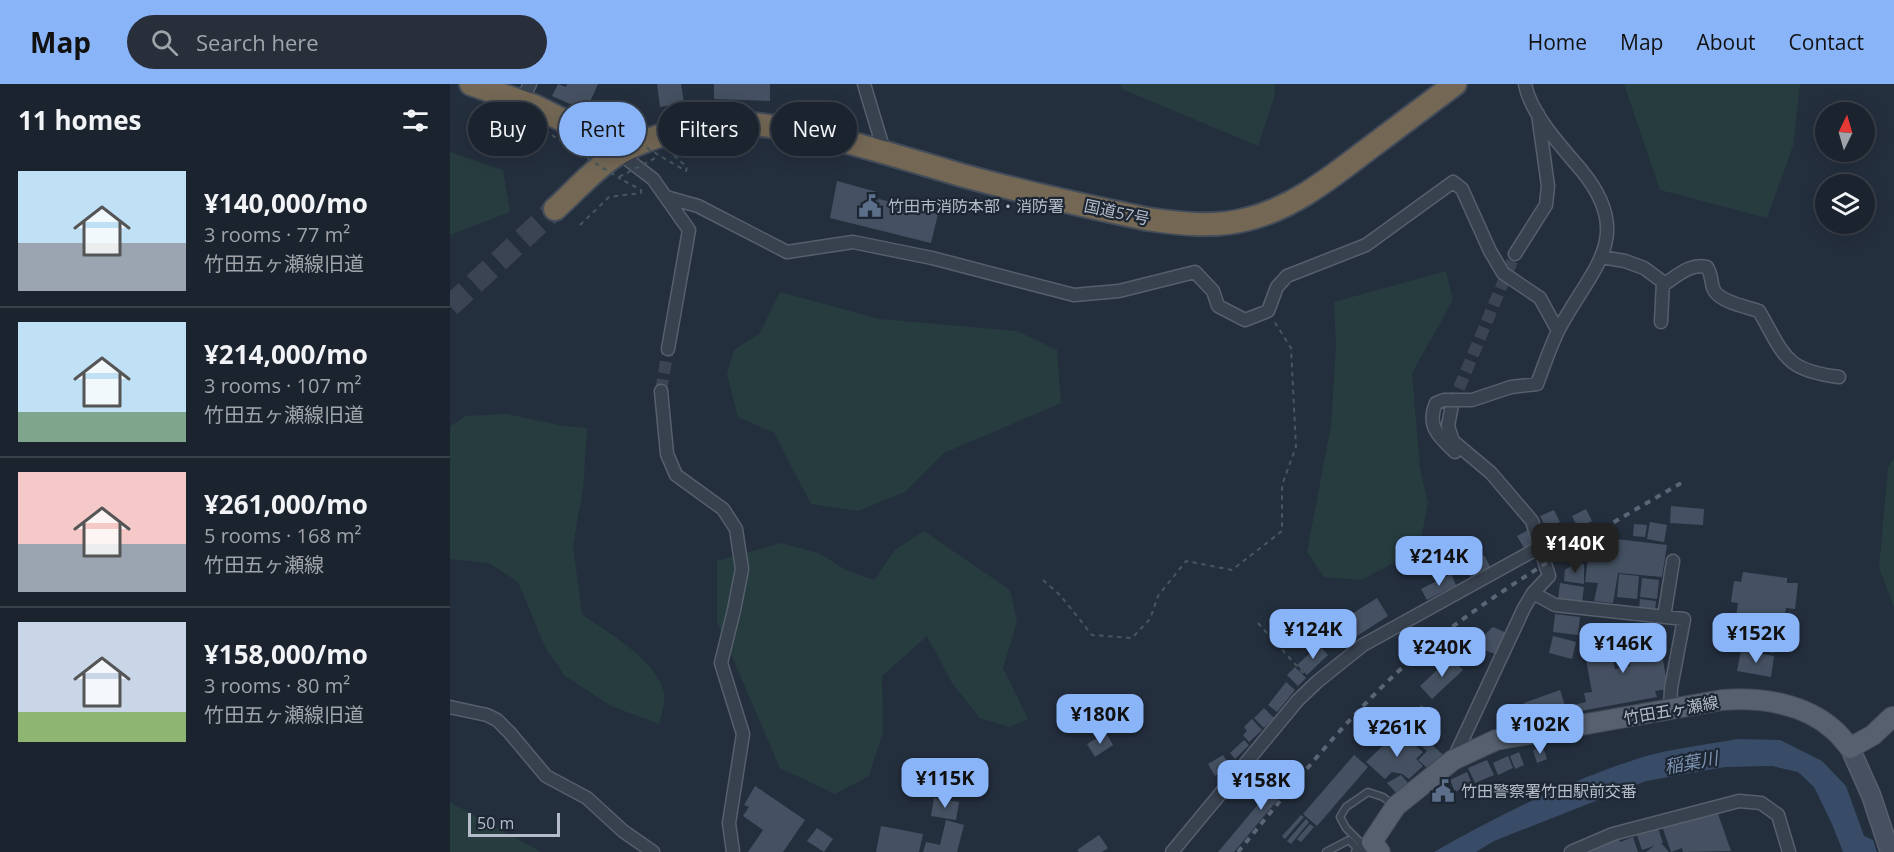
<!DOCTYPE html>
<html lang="en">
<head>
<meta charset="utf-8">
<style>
  :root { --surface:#1b232e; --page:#282f3a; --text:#f1f3f6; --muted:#a0a4aa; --line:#39404a; --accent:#8ab4f8 }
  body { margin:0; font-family:"Open Sans","Noto Sans JP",sans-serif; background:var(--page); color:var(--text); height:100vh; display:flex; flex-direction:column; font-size:22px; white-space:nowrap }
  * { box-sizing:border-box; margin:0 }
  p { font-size:20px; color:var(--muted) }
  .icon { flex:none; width:33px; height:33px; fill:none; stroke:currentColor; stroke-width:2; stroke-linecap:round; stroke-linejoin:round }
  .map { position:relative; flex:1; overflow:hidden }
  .details { display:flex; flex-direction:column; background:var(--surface); width:450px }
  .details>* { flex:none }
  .guide { position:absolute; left:18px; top:18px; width:570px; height:54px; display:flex; gap:12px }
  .needle { width:39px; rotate:5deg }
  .controls { position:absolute; left:1365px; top:18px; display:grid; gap:12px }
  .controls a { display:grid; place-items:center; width:60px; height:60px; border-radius:50%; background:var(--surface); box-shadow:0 3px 15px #0003,0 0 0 2px var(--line); font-size:30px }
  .scale { position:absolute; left:18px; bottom:15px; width:92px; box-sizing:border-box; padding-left:6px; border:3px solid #b4bcc9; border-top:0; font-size:16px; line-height:21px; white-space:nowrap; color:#b4bcc9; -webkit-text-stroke:4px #1d2633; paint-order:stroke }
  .price { position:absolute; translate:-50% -51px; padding:0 14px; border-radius:12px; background:var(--accent); color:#111; font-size:20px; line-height:39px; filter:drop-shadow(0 2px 3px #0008) }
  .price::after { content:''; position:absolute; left:50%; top:36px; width:18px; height:14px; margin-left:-9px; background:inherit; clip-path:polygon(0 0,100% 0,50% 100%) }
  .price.on { background:#222; color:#fff }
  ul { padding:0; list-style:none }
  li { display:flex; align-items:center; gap:18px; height:150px; padding:0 18px }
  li+li { border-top:2px solid var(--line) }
  li span { display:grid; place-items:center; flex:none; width:168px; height:120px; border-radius:0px; color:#555 }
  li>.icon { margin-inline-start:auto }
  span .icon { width:72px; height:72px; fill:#fffc; stroke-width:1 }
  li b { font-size:26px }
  h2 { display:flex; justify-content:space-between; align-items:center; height:72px; padding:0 18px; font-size:26px }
  .tag { padding:0 21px; border-radius:27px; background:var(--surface); box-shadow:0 3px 15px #0003,0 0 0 2px var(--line); font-size:21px; line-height:54px }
  .tag.on { background:var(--accent); color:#111 }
  header { display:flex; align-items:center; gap:36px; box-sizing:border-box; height:84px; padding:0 30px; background:var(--accent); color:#111 }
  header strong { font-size:28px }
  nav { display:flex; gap:33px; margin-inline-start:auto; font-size:21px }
  .search { width:420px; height:54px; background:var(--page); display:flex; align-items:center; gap:15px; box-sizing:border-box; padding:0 21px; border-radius:33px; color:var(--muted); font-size:22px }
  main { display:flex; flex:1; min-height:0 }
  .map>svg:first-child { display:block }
  .green { fill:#263c3f }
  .water { fill:#394c67 }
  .building { fill:#455162 }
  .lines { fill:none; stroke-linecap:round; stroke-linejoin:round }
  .street-tunnel { stroke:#3a4453; stroke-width:12; stroke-dasharray:12 6; stroke-linecap:butt }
  .highway-tunnel { stroke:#3a4453; stroke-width:22; stroke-dasharray:22 11; stroke-linecap:butt }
  .lane-casing { stroke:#565f6c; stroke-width:9 }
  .street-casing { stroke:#565f6c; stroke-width:15 }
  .secondary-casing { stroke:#565f6c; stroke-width:21 }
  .primary-casing { stroke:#414a57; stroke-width:22 }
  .highway-casing { stroke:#434c59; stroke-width:26 }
  .path { stroke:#44595c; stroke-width:2; stroke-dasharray:4.5 4.5; stroke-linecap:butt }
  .lane { stroke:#38414e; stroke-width:6 }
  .street { stroke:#38414e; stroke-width:12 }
  .secondary { stroke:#465061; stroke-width:18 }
  .primary { stroke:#56606e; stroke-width:20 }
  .highway { stroke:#746855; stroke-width:22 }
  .rail { stroke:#5a6575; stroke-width:4; stroke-dasharray:6 6; stroke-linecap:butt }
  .street-bridge-casing { stroke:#565f6c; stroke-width:15; stroke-linecap:butt }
  .path-bridge { stroke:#44595c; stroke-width:2; stroke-dasharray:4.5 4.5; stroke-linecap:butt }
  .street-bridge { stroke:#38414e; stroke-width:12 }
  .labels { text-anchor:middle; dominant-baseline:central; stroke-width:4.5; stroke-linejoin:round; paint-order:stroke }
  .poi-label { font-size:16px; fill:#b4bcc9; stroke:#1d2633; text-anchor:start }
  .street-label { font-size:16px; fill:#b4bcc9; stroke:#1d2633 }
  .water-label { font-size:18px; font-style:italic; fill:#7c92b1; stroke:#1d2633 }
</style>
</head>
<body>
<header>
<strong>Map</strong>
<div class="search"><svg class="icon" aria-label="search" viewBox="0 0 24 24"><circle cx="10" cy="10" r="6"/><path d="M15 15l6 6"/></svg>Search here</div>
<nav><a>Home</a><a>Map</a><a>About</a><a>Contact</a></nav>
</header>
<main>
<section class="details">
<h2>11 homes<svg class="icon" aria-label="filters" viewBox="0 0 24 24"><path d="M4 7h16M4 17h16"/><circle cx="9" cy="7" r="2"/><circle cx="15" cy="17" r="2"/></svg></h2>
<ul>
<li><span style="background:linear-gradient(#bfe0f5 60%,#9aa5b1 0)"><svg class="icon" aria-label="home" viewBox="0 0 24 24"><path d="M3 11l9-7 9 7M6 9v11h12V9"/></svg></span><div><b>¥140,000/mo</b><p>3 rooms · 77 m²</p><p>竹田五ヶ瀬線旧道</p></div></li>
<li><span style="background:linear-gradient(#bfe0f5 75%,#7fa58c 0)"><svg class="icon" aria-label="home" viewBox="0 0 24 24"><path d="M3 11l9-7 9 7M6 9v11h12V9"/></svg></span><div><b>¥214,000/mo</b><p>3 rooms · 107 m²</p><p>竹田五ヶ瀬線旧道</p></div></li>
<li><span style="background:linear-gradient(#f6c9c9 60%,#9aa5b1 0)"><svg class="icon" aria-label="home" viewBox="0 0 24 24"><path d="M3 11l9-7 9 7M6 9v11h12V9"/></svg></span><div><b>¥261,000/mo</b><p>5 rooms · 168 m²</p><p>竹田五ヶ瀬線</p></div></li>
<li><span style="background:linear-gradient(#c9d6e8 75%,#8fb573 0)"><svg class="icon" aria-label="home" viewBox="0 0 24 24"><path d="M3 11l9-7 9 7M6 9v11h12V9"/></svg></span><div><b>¥158,000/mo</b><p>3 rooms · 80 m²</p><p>竹田五ヶ瀬線旧道</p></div></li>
</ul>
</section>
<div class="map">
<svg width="1444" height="768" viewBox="0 0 1444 768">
  <rect width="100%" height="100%" fill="#242f3e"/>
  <path class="green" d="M671 0H825L824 14 808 62 672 5Z
    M1174 0H1350L1343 62 1317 134 1210 106Z
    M0 68 53 86 60 128 0 151Z
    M996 187 1003 216 962 289 970 384 978 419 969 466 911 496 874 493 857 468 881 341 886 260 884 218Z
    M330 208 430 235 567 247 607 266 611 319 494 369 455 408 408 427 361 420 324 349 288 333 277 290 284 266 310 249Z
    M57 330 114 342 137 344 133 405 123 462 132 530C158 550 206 574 214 609 216 617 211 632 209 640L161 622 115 592 95 563 68 498 39 479 0 475V342L16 332Z
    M1444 374V523L1429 484 1438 383Z
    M474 447 560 506 567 538 553 584 578 635 559 643 530 634 502 599 477 552 432 592 433 648 419 692 385 710 330 684 267 538V477L330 459 369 469 396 486 424 496 445 466Z
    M0 718 91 768H0Z"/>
  <path class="water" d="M1287 655 1330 656 1372 677 1396 702 1414 752 1423 756 1427 768H1393L1382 740 1364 703 1348 688 1322 682 1275 683 1196 697 1044 757 1026 768H984C1050 730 1120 696 1193 673 1223 664 1256 661 1287 655Z"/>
  <path class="building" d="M108 0 116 3 117 0H148L136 27 102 12Z
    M207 0H231L234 19 210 23Z
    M264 0H320V17L264 15Z
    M387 97 427 108 425 114 488 130 481 159 380 134Z
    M1221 422 1254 425 1253 441 1220 439Z
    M1136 425 1142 437 1128 444 1122 432Z
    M1104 426 1110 438 1096 444 1090 432Z
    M1200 438 1217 441 1214 458 1197 455Z
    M1184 440 1197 441 1195 453 1183 452Z
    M1080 445 1087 456 1074 464 1067 452Z
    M1166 455 1217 461 1212 493 1168 489 1163 519 1144 517 1148 499 1135 498 1139 467H1150Z
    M1034 471 1042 486 1023 497 1014 482Z
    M1127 478 1134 480V500L1114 497 1115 486Z
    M1293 488 1337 494V499H1348L1345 525 1336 524 1333 540 1286 533 1288 519 1281 518 1284 497 1291 498Z
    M1001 490 1006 501 977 516 971 505Z
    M1169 490 1189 492 1187 515 1167 513Z
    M1192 494 1209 496 1207 515 1190 513Z
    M1110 499 1134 503 1132 518 1108 515Z
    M927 514 938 532 890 563 878 545Z
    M1190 515 1206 517 1205 526 1189 525Z
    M1105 530 1130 533 1128 551 1103 548Z
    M1287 536 1328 542 1324 569 1291 563 1292 553 1285 552Z
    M1043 543 1059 550 1052 572 1030 565 1032 553Z
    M1103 552 1126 558 1122 575 1099 569Z
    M1209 553 1218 605 1205 607 1207 613 1125 628 1124 621 1136 618 1134 609 1142 608 1133 559 1159 554 1165 585 1180 582 1176 559Z
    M869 561 878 571 857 591 847 581Z
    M1291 566 1324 572 1321 593 1287 587Z
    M1001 573 1013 586 982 615 970 602Z
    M845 583 856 594 848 602 837 591Z
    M836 598 845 606 827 628 818 621Z
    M1110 606 1115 622 1079 635 1074 619Z
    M971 621 983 629 972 645 960 636 966 625 968 626Z
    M814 624 824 634 814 644 804 634Z
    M802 635 812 646 799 658 793 651 797 647 794 643Z
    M934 637 945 648 930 662 920 651Z
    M948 647 973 668 966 675 973 682 959 695 952 690 942 688 935 695 916 678Z
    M656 649 663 661 645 673 637 660Z
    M974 654 998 675 984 690 968 676 977 667 969 660Z
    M794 656 799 661 785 675 780 669Z
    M1093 663 1097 675 1087 679 1083 666Z
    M1069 668 1074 681 1065 685 1060 672Z
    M773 671 780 682 765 692 758 680Z
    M904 671 918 683 867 742 853 730Z
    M1058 672 1063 684 1048 691 1043 679Z
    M1037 676 1044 691 1025 699 1018 684Z
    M841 681 850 689 784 768H768Z
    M1017 688 1022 700 1005 708 1000 696Z
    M951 691 958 699 947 710 937 699Z
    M305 702 355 736 333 768H298L313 746 293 732 299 723 294 721Z
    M484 714 509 718 506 736 481 732Z
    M1266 724 1281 767 1233 768 1232 764 1221 768 1212 742Z
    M851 731 854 733 835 755 832 752Z
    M856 735 859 738 841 760 837 757Z
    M496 736 514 741 507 768H473L476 758 490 761Z
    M860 740 864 743 851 758 847 755Z
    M431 742 473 750 469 768H426Z
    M367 744 383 755 374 768 357 757Z
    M1208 744 1213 759H1211L1219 768H1196L1204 762 1192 766 1187 751Z
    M649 751 658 764 652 768H629L627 766Z
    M1168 753 1170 758 1183 753 1188 768H1136Z"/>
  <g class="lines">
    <path class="street-tunnel" d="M211 307 218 265
      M1002 321 1065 170"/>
    <path class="highway-tunnel" d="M0 222 105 125"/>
    <g class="lane-casing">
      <path id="lane" d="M915 763 896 744 890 733 896 723 918 708 933 713 942 720
        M876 768 899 756 910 767"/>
    </g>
    <g class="street-casing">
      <path id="street" d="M414 0 435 70
        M71 18 80 0
        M169 69 203 95 239 146 218 265
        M216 113 248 122 337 168 403 158 482 174 624 211 669 207 745 188 763 207 768 222 795 236 818 227 827 203 837 192 916 161 1003 98 1012 105 1040 167 1053 189 1090 214 1108 247
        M1065 170 1096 121 1098 102 1088 30
        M1151 173 1175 177 1194 184 1213 198 1211 238
        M1213 201C1227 192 1240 179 1257 183 1263 193 1260 198 1264 206 1270 218 1297 223 1309 227 1335 272 1334 286 1389 293
        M1061 303 1087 300C1094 282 1100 263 1109 245 1141 185 1186 153 1132 87 1112 63 1081 31 1075 0
        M211 307 217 370 226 391 273 425 286 445 292 485 284 526 271 579 293 650 279 739 283 768
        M994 316 986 319C976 342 989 353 1005 368
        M1002 321 998 342 1003 357 1041 389 1082 437 1090 463
        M1083 509 1105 521 1234 535 1221 604 1220 626
        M1214 533 1223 477
        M0 623 37 631 47 636 60 649 96 692 137 714 173 747 203 768
        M722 768 848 616 868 597 913 561 1090 463 1099 492 1083 509 1074 524 1003 676
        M908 768 922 758
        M1121 768 1163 750 1289 717 1311 719 1328 731 1339 768"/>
    </g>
    <g class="secondary-casing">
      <path id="secondary" d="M1400 664 1421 711 1440 768"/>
    </g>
    <g class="primary-casing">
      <path id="primary" d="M930 768 922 758 946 722 1003 676 1046 656 1272 616C1310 613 1354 619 1384 646 1390 651 1395 658 1400 664L1423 651 1442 633"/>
    </g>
    <g class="highway-casing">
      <path id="highway" d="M21 0 84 22 127 43 169 69
        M105 125C124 108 149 80 171 68 203 51 253 37 289 39 361 43 441 71 511 91 572 108 635 122 697 135 731 140 764 144 798 135 843 124 880 94 917 66 946 44 976 22 1005 0"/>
    </g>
    <path class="path" d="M148 35 151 31 166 40
      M102 51 122 65
      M212 73 236 87 237 83 219 67
      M130 141 159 113 191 109V106L171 95
      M593 496 610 511 642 551 682 554 700 535 708 512 736 477 782 486 832 447V401L846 363 841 264 824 237
      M808 539 855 591"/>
    <use href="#lane" class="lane"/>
    <use href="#street" class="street"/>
    <use href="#secondary" class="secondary"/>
    <use href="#primary" class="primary"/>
    <use href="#highway" class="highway"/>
    <path class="rail" d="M788 768C845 699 901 627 969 569 1048 504 1145 449 1233 398"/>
    <g class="street-bridge-casing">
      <path id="street-bridge" d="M994 316H1022L1061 303"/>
    </g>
    <path class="path-bridge" d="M166 45 212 73
      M122 65 171 95
      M128 69 169 48
      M169 93 209 72"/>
    <use href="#street-bridge" class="street-bridge"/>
  </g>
  <defs>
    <g id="civic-bare" transform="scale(1.8)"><path d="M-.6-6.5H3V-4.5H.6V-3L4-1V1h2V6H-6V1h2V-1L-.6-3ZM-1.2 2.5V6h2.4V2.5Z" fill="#5c6f8a" stroke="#1d2633" stroke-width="2.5" paint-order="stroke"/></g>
  </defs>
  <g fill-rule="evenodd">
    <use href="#civic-bare" x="420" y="122"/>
    <use href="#civic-bare" x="993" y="707"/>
  </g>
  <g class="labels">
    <g class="poi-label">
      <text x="438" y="122">竹田市消防本部・消防署</text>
      <text x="1011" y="707">竹田警察署竹田駅前交番</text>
    </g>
    <g class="street-label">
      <text transform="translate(667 128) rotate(12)">国道57号</text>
      <text transform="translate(1221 626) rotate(-10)">竹田五ヶ瀬線</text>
    </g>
    <g class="water-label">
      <text transform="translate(1241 678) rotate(-10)">稲葉川</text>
    </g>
  </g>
</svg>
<div class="controls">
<a><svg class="needle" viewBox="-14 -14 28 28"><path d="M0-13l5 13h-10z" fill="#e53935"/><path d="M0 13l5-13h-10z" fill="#a0a4aa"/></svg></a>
<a><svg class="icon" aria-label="layers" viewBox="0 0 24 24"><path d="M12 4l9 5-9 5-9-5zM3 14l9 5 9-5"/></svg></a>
</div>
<div class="scale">50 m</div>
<b class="price on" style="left:1125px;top:490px">¥140K</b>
<b class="price" style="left:989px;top:503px">¥214K</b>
<b class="price" style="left:863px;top:576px">¥124K</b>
<b class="price" style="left:1306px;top:580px">¥152K</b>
<b class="price" style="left:1173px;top:590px">¥146K</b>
<b class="price" style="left:992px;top:594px">¥240K</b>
<b class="price" style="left:650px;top:661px">¥180K</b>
<b class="price" style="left:1090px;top:671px">¥102K</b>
<b class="price" style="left:947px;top:674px">¥261K</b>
<b class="price" style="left:495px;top:725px">¥115K</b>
<b class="price" style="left:811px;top:727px">¥158K</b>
<div class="guide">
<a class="tag">Buy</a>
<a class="tag on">Rent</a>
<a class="tag">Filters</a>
<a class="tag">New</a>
</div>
</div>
</main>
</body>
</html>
